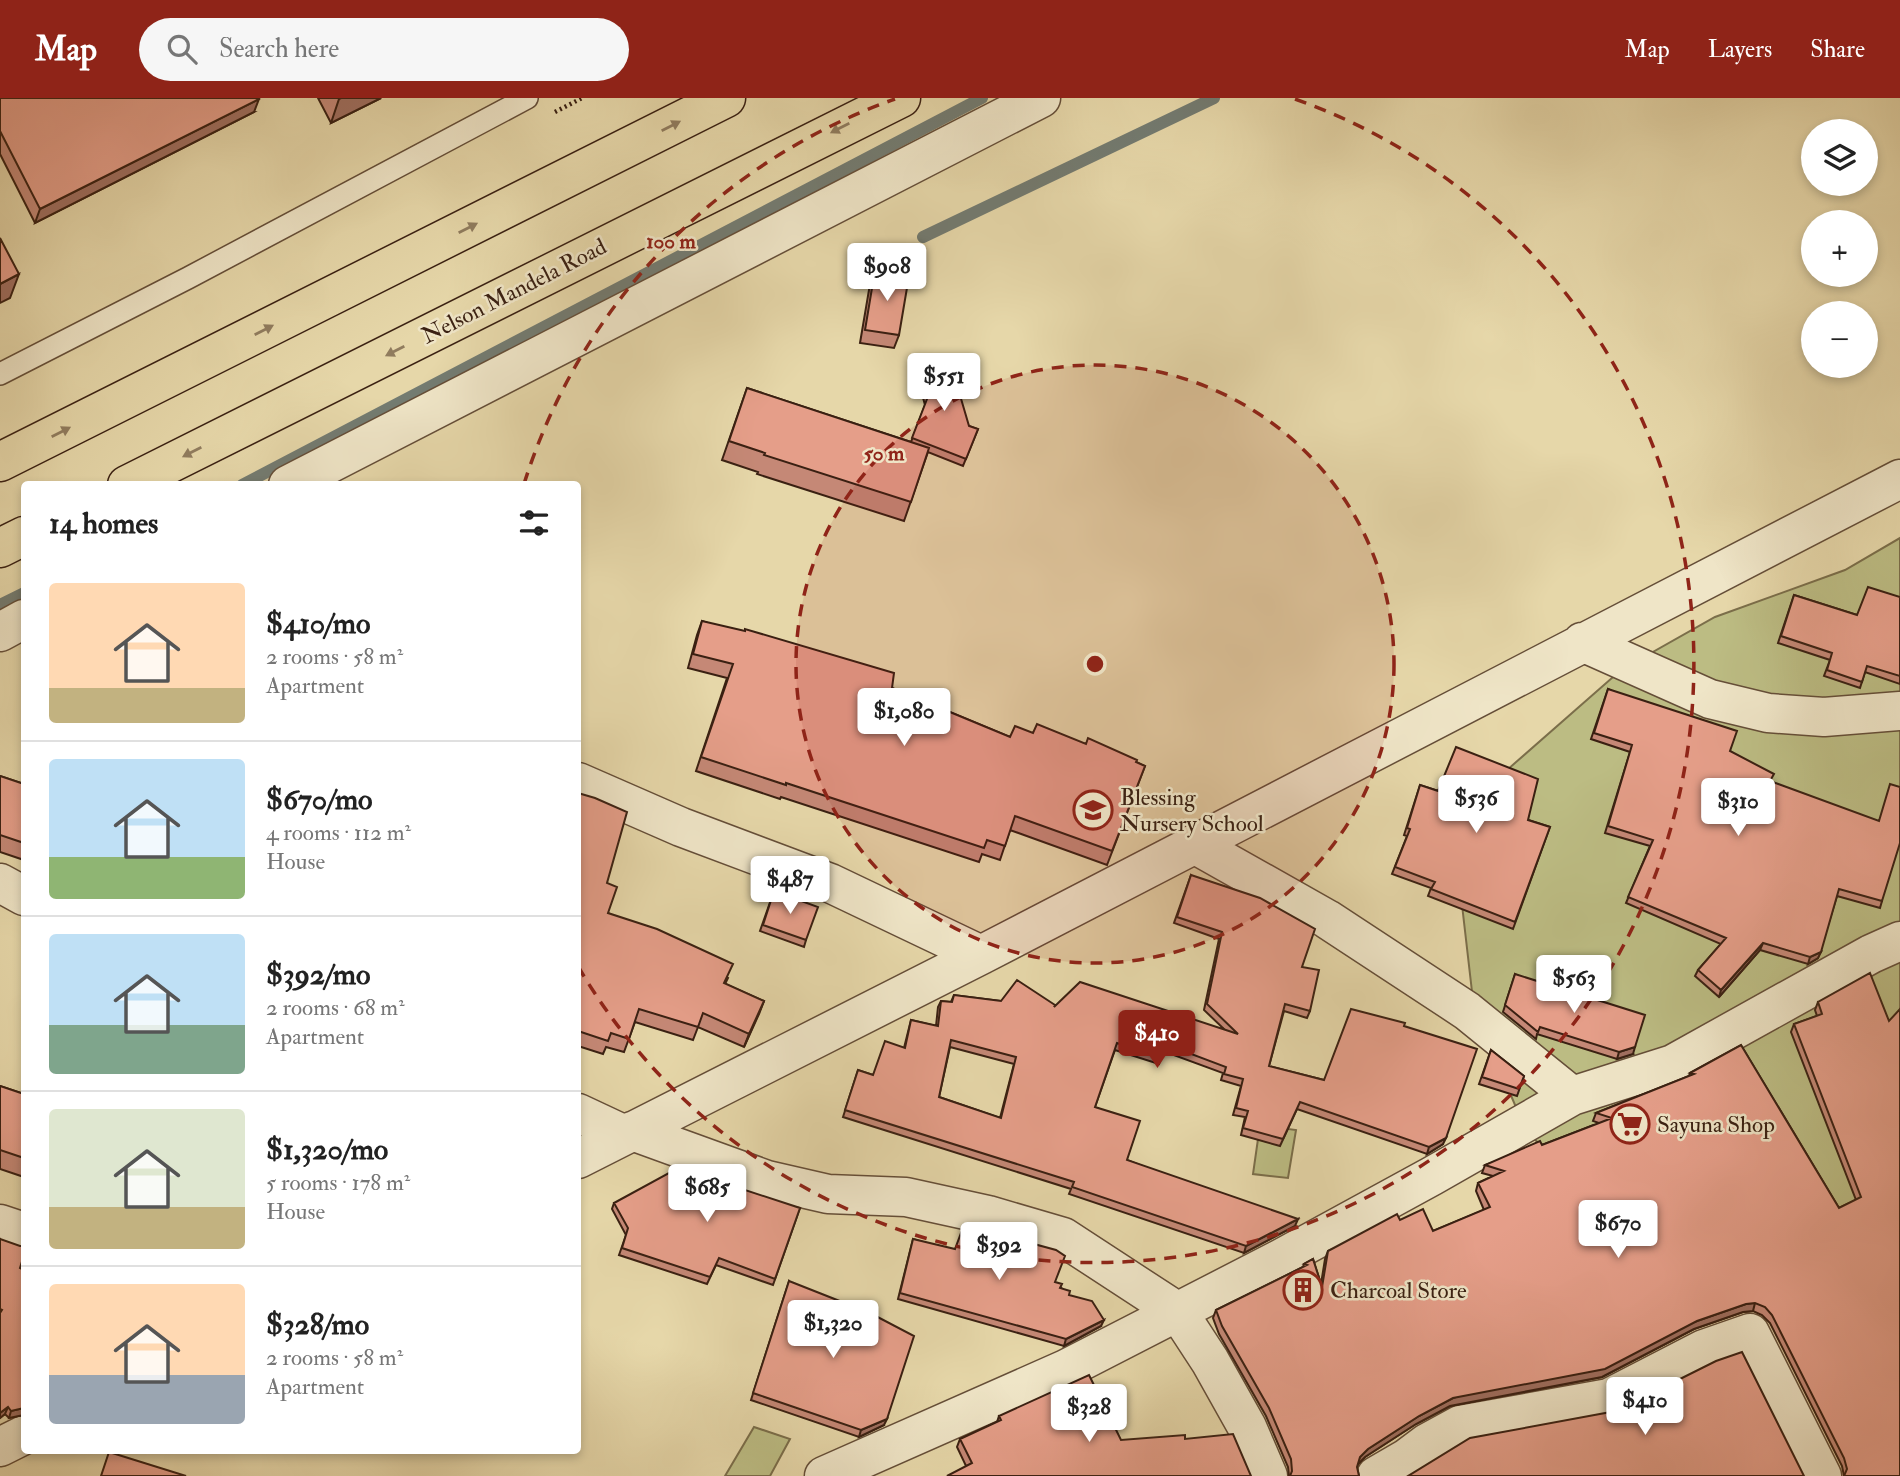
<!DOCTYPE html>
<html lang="en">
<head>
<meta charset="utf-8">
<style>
  :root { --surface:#fff; --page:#f6f6f6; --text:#222; --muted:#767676; --line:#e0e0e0; --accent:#8f2418 }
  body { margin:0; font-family:"IM FELL Double Pica",serif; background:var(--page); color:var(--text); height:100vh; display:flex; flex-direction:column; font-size:26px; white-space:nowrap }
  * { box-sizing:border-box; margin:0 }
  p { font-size:23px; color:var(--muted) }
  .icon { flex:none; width:38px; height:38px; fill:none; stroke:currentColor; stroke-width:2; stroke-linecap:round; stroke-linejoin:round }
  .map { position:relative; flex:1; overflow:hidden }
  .drawer { position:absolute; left:21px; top:383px; width:560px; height:973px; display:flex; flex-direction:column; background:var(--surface); border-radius:7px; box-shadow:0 4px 10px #0003 }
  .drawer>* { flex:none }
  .fabs { position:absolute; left:1801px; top:21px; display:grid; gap:14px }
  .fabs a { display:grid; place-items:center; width:77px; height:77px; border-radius:50%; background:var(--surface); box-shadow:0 4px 10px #0003; font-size:35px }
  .price { position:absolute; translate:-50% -60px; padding:0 16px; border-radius:7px; background:#fff; color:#222; font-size:23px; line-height:46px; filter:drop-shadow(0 2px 4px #0008) }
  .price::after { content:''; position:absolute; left:50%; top:42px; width:21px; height:16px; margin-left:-10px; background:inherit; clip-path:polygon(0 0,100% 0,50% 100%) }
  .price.selected { background:var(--accent); color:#fff }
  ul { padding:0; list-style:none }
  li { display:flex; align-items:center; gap:21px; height:175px; padding:0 28px }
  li+li { border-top:2px solid var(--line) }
  li span { display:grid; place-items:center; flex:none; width:196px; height:140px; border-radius:7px; color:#555 }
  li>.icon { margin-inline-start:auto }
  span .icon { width:84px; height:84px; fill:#fffc; stroke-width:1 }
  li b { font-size:30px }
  h2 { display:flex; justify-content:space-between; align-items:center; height:84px; padding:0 28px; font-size:30px }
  header { display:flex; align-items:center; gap:42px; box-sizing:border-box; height:98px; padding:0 35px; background:var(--accent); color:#fff }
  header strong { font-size:33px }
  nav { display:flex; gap:38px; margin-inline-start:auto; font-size:24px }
  .search { width:490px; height:63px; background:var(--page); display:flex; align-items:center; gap:18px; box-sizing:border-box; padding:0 24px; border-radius:38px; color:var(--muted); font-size:26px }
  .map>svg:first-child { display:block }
  .green { fill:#bcbc83; stroke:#7b6e4a; stroke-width:2 }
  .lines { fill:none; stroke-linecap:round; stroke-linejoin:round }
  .stream { stroke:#737b71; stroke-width:12 }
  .service-casing { stroke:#654e38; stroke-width:24 }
  .minor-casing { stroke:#654e38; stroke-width:41 }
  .primary-casing { stroke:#3a2012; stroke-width:41 }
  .path { stroke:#3a2012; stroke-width:4.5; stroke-dasharray:2 3.5; stroke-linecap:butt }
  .service { stroke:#efe5c7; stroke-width:21 }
  .minor { stroke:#efe5c7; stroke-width:38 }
  .primary { stroke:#e6d7a9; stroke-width:38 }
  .wall { fill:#c58876; stroke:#3a2012; stroke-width:2; fill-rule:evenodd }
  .shaded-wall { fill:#a06f60; stroke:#3a2012; stroke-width:2 }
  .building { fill:#e59e89; stroke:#3a2012; stroke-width:2; fill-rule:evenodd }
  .oneway { fill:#907c5e }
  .ring { fill:none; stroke:#8f2418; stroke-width:3.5; stroke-dasharray:12 9 }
  .labels { text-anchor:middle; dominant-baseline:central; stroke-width:5; stroke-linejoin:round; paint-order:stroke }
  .street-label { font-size:23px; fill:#3a2012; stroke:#efe5c7 }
  .poi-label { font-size:23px; fill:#3a2012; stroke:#efe5c7; text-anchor:start }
  .centre { fill:#8f2418; stroke:#efe5c7; stroke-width:3.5 }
  .ring-label { font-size:21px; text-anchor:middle; font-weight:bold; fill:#8f2418; stroke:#efe5c7; stroke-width:5; stroke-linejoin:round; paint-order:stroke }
</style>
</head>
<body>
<header>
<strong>Map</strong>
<div class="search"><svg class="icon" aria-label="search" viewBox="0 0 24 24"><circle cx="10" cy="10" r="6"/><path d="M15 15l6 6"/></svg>Search here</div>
<nav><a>Map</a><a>Layers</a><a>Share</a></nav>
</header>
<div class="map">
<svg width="1900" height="1378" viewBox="0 0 1900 1378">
  <rect width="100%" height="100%" fill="#e6d7a9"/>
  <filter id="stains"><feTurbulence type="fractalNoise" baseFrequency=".00286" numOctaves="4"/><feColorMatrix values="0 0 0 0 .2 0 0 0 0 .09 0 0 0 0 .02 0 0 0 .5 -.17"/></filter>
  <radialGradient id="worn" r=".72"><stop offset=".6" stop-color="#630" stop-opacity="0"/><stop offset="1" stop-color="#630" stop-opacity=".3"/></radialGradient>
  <path class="green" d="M1900 440V1138L1593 1092 1527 1035 1474 911 1458 772 1507 672 1621 572 1715 519 1845 472Z
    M1260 1027 1296 1032 1288 1080 1253 1076Z
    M754 1329 790 1341 770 1378H725Z"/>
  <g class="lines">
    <path class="stream" d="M923 139 1214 0
      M242 387 982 0
      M0 507 24 495"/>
    <g class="service-casing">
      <path id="service" d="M0 276 188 180 527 0"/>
    </g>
    <g class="minor-casing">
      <path id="minor" d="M288 387 1041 0
        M0 534 24 521
        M1582 544 1710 601 1768 615 1824 619 1900 613
        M578 684 681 729 830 785 981 857
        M1194 746 1327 821 1467 913 1572 998
        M0 785 24 798
        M578 1015 625 1037
        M632 1033 767 1082 828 1096 906 1099 988 1117 1063 1139 1178 1214 1210 1263 1247 1329 1268 1378
        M578 1061 981 857 1900 381
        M0 1126 24 1134
        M0 1349 24 1337
        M824 1378 1066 1271 1280 1161 1432 1078 1572 998 1673 966 1871 856 1900 843
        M1376 1378 1407 1360 1427 1345 1460 1327 1609 1300 1704 1251 1750 1235 1822 1378"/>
    </g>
    <g class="primary-casing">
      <path id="primary" d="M0 364 726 0
        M127 387 901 0
        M0 450 24 438"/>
    </g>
    <path class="path" d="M555 14 582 0"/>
    <use href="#service" class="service"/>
    <use href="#minor" class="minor"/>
    <use href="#primary" class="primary"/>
  </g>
  <path class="wall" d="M0 0 254 14 35 125 0 56Z
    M318 0H381L331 25Z
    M875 172 899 237 894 250 860 245 870 186Z
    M919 272 969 328 978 331 963 368 928 354 904 423 757 376 758 374 722 362 747 290 911 344 925 307 917 278Z
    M1794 497 1857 517 1900 499V586L1865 574 1860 590 1824 578 1830 562 1778 545Z
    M702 523 892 590 1010 639 1033 635 1086 646 1136 664 1145 668 1107 767 1010 732 1000 762 982 756 979 764 781 699 780 701 696 673 727 580 688 570 697 537Z
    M1608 591 1730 653 1771 684 1882 803 1880 810 1837 798 1818 860 1808 866 1760 852 1719 899 1695 878 1698 872 1721 846 1626 805 1650 748 1605 735 1630 654 1591 641Z
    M0 678 24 686V762L0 754Z
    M1420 687 1550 729 1513 831 1428 798 1431 790 1392 776 1407 738 1404 737Z
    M578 695 607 785 608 815 728 880 725 886 764 903 744 949 698 929 693 942 635 924 624 954 606 949 603 956 578 948Z
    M1191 777 1302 869 1310 913 1307 920 1284 913 1269 968 1324 982 1404 928 1443 1046 1427 1056 1297 1011 1280 1048 1241 1037 1245 1019 1233 1017 1241 988 1221 982 1223 975 1163 953 1159 966 1115 952 1095 1009 1127 1062 1295 1128 1244 1155 1069 1096 1071 1091 843 1019 858 972 873 977 904 950 911 922 936 928 938 909 941 903 951 904 954 897 1001 903 1055 907 1224 931 1204 912 1219 841 1174 825ZM950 949 1014 966 1000 1020 939 999Z
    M774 793 806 842 804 849 760 833Z
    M1515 876 1633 956 1617 961 1537 936 1536 941 1503 914Z
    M1818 904 1889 923 1900 1378H1844L1842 1368 1770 1225 1762 1217 1753 1213 1743 1214 1694 1231 1602 1279 1450 1308 1416 1326 1365 1359 1358 1366 1357 1369 1359 1378H1289L1288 1369 1266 1318 1219 1236 1213 1220 1216 1212 1303 1169 1304 1166 1313 1161 1321 1186 1325 1161 1328 1153 1400 1122 1433 1133 1484 1112 1476 1093 1478 1085 1493 1078 1482 1075 1485 1067 1542 1047 1599 1025 1593 1023 1596 1015 1689 978 1690 975 1741 947 1839 1110 1856 1102 1791 934 1794 926 1817 918 1815 912Z
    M1491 952 1524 978 1517 998 1479 986Z
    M0 988 24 996V1079L0 1071Z
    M614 1105 800 1110 773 1187 716 1167 707 1186 619 1157 626 1137 612 1111Z
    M0 1141 20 1170 24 1172V1317L9 1320 5 1316 0 1320Z
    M913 1141 1055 1184 1101 1228 1064 1248 898 1201Z
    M789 1183 884 1327 859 1339 751 1302Z
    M999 1318 1121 1342 966 1368 957 1349 960 1341 997 1324Z"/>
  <path class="shaded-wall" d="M341 0H381L331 25 339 1Z
    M259 1 254 14 35 125 40 111Z
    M19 176 10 200 0 205V186Z
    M1763 845 1760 852 1719 899 1721 892Z
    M1821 854 1818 860 1808 866 1810 859Z
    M764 903 759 916 744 949 749 936Z
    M1635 949 1633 956 1617 961 1619 954Z
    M1446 1040 1443 1046 1427 1056 1429 1049Z
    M1298 1121 1295 1128 1244 1155 1246 1148Z
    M1755 1205 1753 1213 1743 1214 1694 1231 1602 1279 1450 1308 1416 1326 1365 1359 1357 1367 1360 1359 1368 1351 1419 1318 1453 1300 1697 1223 1746 1206Z
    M1104 1222 1101 1228 1064 1248 1066 1241Z
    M8 1309 5 1316 0 1320V1315Z
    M24 1310V1317L9 1320 11 1313Z
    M887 1321 884 1327 859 1339 861 1332Z"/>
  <path class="building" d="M0 0H258L259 1 40 111 0 33Z
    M0 140 19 176 0 186Z
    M875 172 909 178 899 237 865 232Z
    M950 263 969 328 978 331 966 361 912 340 927 301 919 272Z
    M747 290 929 350 911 404 764 357 765 355 729 343Z
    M1868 489 1900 499V578L1867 568 1862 584 1827 572 1832 555 1781 538 1794 497 1857 517Z
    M702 523 745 533V531L894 575 892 590 1010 639 1015 628 1033 635 1037 626 1086 646 1088 640 1137 662 1136 664 1145 668 1112 753 1015 718 1005 748 987 742 984 750 786 685V687L701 659 733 566 693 556Z
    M1608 591 1737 633 1730 653 1774 676 1770 683 1879 723 1890 686 1900 689V745L1882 803 1839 791 1821 854 1810 859 1763 845 1721 892 1698 872 1726 840 1628 799 1653 742 1608 728 1632 647 1594 635Z
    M1456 649 1538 681 1528 722 1550 729 1515 824 1431 791 1435 784 1395 769 1410 731 1407 730 1420 687 1438 693Z
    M0 678 24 686V745L0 737Z
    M578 695 595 700 627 714 607 785 617 789 608 815 657 831 733 866 724 885 764 903 749 936 703 915 698 929 639 911 629 941 611 935 608 943 578 933Z
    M1191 777 1260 800 1315 831 1302 869 1319 872 1310 913 1285 906 1269 968 1324 982 1351 911 1405 925 1404 928 1477 951 1446 1040 1429 1049 1300 1004 1283 1041 1243 1030 1248 1013 1236 1010 1243 981 1224 976 1226 969 1165 946 1161 959 1117 945 1095 1009 1140 1023 1127 1062 1298 1121 1246 1148 1072 1089 1074 1084 845 1012 858 972 873 977 885 943 905 950 911 922 938 928 941 903 952 904 954 897 1001 903 1017 882 1055 907 1054 909 1080 884 1238 936 1207 906 1222 834 1177 819ZM951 942 1016 959 1001 1020 939 999Z
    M774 793 818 809 806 842 763 827Z
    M1870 875 1889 923 1900 911V1378H1844L1847 1371 1844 1360 1772 1217 1765 1209 1755 1205 1746 1206 1697 1223 1605 1271 1453 1300 1419 1318 1368 1351 1360 1359 1357 1369 1359 1378H1290L1292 1373 1291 1361 1269 1310 1222 1228 1216 1212 1307 1167 1304 1166 1313 1161 1322 1189 1328 1153 1397 1116 1400 1122 1423 1111 1433 1133 1490 1109 1478 1085 1504 1073 1485 1067 1540 1043 1542 1047 1612 1020 1596 1015 1694 976 1690 975 1741 947 1839 1110 1861 1099 1794 926 1822 916 1818 904Z
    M1515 876 1645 917 1635 949 1619 954 1540 929 1538 934 1505 907Z
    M1491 952 1524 978 1519 991 1482 979Z
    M0 988 24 996V1060L0 1052Z
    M678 1070 800 1110 775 1181 719 1160 710 1179 622 1150 628 1130 614 1105Z
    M964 1127 1056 1152 1065 1158 1055 1184 1062 1186 1060 1190 1070 1193 1069 1197 1092 1203 1104 1222 1066 1241 900 1195 913 1141 955 1151Z
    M0 1141 20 1148H24V1157L20 1170 24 1172V1310L11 1313 8 1309 0 1315V1215L2 1212 0 1211Z
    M789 1183 870 1215 914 1238 887 1321 861 1332 753 1295Z
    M1742 1254 1804 1378H1408L1470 1340 1616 1313 1716 1263Z
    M1089 1277 1121 1342 1185 1337V1341L1233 1336 1251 1378H947L972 1365 960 1341 1001 1322 999 1318Z
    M109 1354 186 1378H101Z"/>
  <defs><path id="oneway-solid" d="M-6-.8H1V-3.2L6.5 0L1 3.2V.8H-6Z" transform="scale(1.75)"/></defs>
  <g class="oneway">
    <use href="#oneway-solid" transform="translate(671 28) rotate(-27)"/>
    <use href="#oneway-solid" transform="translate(840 30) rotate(153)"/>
    <use href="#oneway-solid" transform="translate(468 130) rotate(-27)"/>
    <use href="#oneway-solid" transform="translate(264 232) rotate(-27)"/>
    <use href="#oneway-solid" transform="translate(395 253) rotate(153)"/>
    <use href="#oneway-solid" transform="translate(61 334) rotate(-27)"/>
    <use href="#oneway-solid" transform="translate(192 354) rotate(153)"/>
  </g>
  <circle cx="1095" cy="566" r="299" fill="#8f2418" fill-opacity=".12"/>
  <g class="ring">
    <circle cx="1095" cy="566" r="299"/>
    <path d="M524 386A599 599 0 0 1 895 1M1295 1A599 599 0 1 1 579 870"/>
  </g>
  <defs>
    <g id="school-ring" transform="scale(2.0125)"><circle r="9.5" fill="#efe5c7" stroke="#8f2418" stroke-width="1.5"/><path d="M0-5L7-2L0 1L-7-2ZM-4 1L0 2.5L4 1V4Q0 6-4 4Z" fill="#8f2418"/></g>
    <g id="supermarket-ring" transform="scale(2.0125)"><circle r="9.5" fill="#efe5c7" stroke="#8f2418" stroke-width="1.5"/><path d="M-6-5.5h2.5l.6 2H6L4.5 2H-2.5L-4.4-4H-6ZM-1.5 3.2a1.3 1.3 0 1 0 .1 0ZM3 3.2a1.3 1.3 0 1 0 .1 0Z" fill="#8f2418"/></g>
    <g id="building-ring" transform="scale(2.0125)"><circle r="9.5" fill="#efe5c7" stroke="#8f2418" stroke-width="1.5"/><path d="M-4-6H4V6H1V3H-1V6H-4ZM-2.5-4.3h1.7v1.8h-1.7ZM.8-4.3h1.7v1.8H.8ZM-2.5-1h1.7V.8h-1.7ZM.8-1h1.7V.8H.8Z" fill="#8f2418"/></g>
  </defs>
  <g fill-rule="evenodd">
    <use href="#school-ring" x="1093" y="712"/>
    <use href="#supermarket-ring" x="1630" y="1026"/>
    <use href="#building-ring" x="1303" y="1192"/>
  </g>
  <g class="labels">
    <g class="street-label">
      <text transform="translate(514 193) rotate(-27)">Nelson Mandela Road</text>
    </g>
    <g class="poi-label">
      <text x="1120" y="699">Blessing<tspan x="1120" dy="26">Nursery School</tspan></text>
      <text x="1657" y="1026">Sayuna Shop</text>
      <text x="1330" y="1192">Charcoal Store</text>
    </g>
  </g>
  <circle cx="1095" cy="566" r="10" class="centre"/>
  <g class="ring-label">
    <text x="671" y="150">100 m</text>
    <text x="884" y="362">50 m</text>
  </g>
  <rect width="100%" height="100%" filter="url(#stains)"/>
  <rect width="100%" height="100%" fill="url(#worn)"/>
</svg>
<div class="fabs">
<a><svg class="icon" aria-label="layers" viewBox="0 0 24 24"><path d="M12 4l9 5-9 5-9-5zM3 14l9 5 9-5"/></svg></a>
<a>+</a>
<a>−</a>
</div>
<b class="price" style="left:887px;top:205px">$908</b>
<b class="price" style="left:944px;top:315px">$551</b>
<b class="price" style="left:904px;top:650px">$1,080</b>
<b class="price" style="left:1476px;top:737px">$536</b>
<b class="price" style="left:1738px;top:740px">$310</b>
<b class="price" style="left:790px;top:818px">$487</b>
<b class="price" style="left:1574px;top:917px">$563</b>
<b class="price selected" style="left:1157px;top:972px">$410</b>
<b class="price" style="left:707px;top:1126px">$685</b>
<b class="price" style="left:1618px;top:1162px">$670</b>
<b class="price" style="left:999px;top:1184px">$392</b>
<b class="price" style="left:833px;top:1262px">$1,320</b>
<b class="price" style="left:1645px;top:1339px">$410</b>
<b class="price" style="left:1089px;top:1346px">$328</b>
<section class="drawer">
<h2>14 homes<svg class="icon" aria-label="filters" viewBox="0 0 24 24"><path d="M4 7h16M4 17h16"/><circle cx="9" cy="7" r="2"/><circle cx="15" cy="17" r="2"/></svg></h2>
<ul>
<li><span style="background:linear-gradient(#ffd9b3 75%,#c2b280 0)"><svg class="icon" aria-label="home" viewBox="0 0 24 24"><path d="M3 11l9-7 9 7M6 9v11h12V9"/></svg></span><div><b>$410/mo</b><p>2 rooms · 58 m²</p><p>Apartment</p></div></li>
<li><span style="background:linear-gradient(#bfe0f5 70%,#8fb573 0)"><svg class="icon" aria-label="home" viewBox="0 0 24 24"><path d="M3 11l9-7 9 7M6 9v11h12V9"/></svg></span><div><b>$670/mo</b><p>4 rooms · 112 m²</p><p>House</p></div></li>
<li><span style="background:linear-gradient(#bfe0f5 65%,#7fa58c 0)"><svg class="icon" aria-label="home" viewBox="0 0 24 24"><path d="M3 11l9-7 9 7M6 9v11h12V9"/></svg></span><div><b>$392/mo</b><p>2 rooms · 68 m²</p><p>Apartment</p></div></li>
<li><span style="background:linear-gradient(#dfe7d0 70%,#c2b280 0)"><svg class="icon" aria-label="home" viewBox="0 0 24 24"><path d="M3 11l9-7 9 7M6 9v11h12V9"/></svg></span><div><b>$1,320/mo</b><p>5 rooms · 178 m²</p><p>House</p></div></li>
<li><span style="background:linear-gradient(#ffd9b3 65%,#9aa5b1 0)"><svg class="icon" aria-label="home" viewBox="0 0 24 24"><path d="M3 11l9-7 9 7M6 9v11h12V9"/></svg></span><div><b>$328/mo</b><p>2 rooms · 58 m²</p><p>Apartment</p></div></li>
</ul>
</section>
</div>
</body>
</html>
